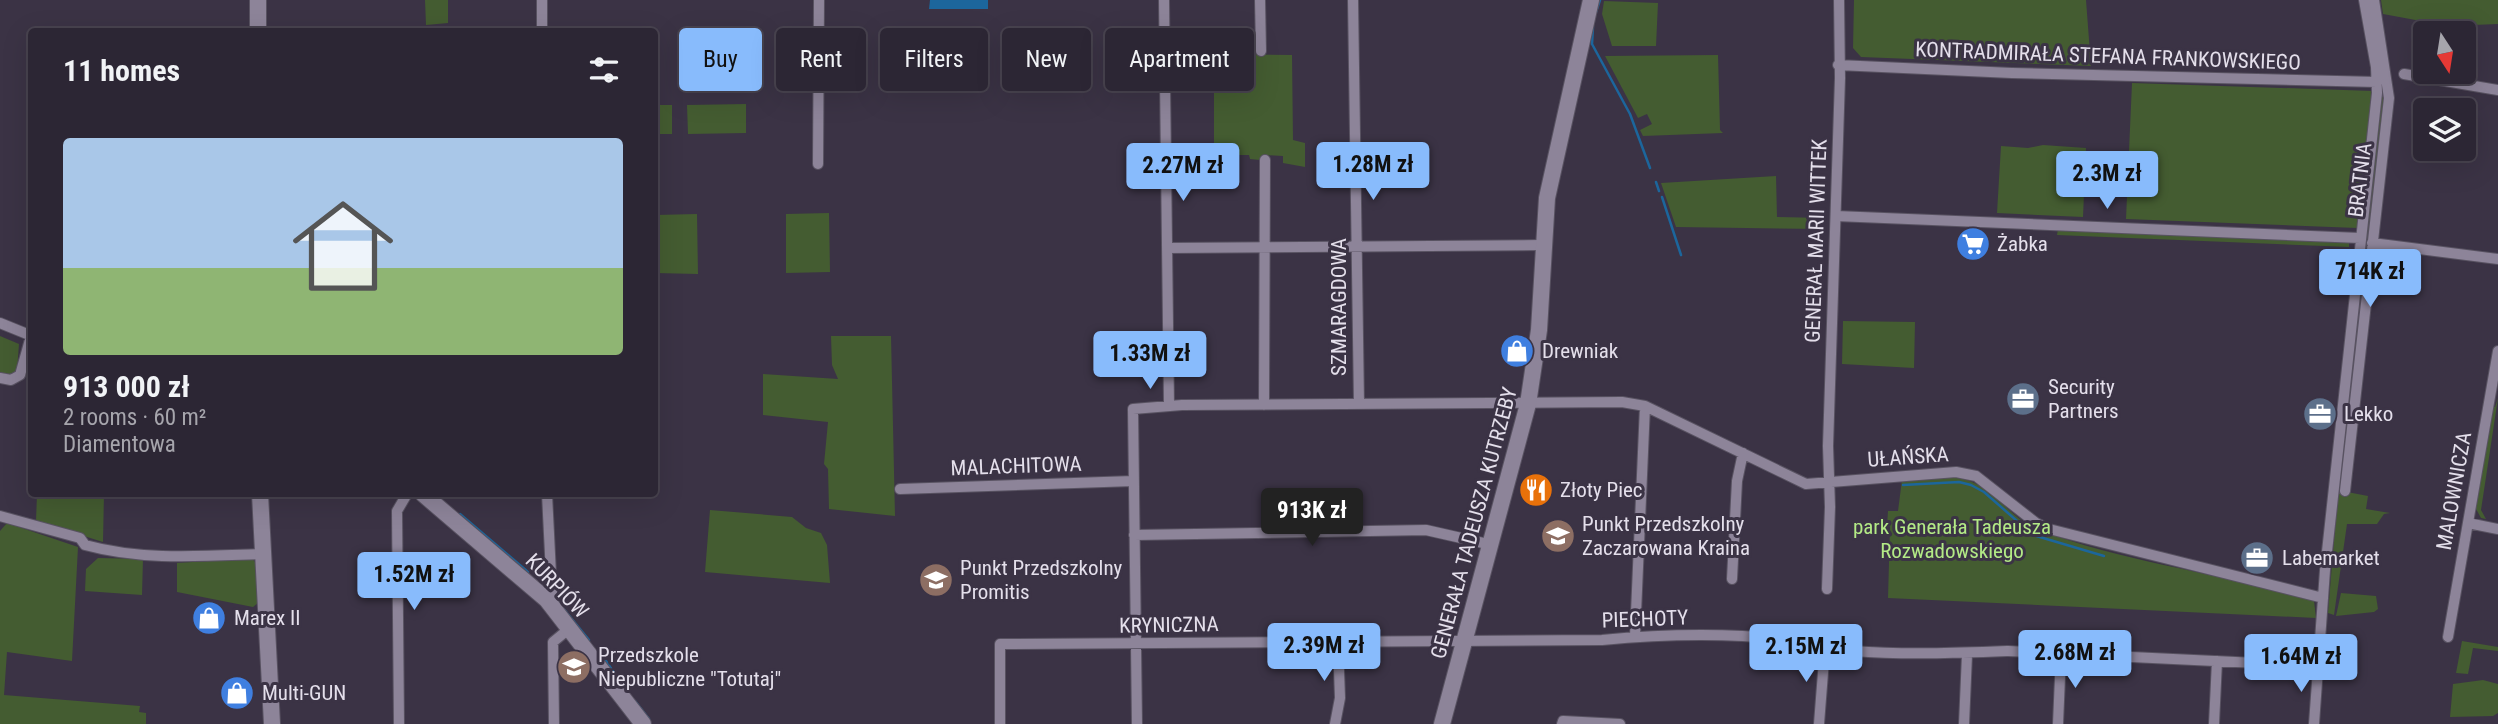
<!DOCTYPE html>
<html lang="en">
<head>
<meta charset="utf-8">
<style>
  :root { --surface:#2c2634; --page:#342e3c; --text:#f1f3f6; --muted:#a6a5ac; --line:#48434f; --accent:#88bbfc }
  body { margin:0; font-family:"Roboto Condensed",sans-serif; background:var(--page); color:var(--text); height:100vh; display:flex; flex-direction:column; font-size:26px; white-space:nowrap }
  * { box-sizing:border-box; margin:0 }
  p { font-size:23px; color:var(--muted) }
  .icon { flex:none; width:38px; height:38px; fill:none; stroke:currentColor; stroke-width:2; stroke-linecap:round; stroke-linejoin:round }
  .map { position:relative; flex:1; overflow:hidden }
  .sheet { position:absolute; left:28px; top:28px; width:630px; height:469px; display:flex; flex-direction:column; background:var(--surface); border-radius:7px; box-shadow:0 7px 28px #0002,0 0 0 2px var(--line) }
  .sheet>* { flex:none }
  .hud { position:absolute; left:679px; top:28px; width:665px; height:63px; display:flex; gap:14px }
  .needle { width:46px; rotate:168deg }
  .controls { position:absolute; left:2413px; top:21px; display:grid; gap:14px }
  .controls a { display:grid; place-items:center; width:63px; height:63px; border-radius:7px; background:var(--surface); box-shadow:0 7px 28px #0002,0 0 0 2px var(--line); font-size:35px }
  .price { position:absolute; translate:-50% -60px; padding:0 16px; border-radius:7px; background:var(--accent); color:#111; font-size:23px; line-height:46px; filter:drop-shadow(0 2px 4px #0008) }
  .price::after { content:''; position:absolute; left:50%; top:42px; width:21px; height:16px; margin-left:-10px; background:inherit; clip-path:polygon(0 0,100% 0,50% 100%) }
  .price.current { background:#222; color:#fff }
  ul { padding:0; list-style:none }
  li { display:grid; align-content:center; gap:14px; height:371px; padding:0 35px }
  li span { display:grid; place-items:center; height:217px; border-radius:7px; color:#555 }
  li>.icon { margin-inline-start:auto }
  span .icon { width:126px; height:126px; fill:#fffc; stroke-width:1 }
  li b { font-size:30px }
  h2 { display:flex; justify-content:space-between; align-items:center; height:84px; padding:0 35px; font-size:30px }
  .tag { padding:0 24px; border-radius:7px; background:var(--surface); box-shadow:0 7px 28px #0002,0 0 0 2px var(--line); font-size:24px; line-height:63px }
  .tag.current { background:var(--accent); color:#111 }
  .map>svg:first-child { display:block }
  .green { fill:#445c31 }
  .water { fill:#1c669c }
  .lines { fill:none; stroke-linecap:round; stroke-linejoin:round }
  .stream { stroke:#1c669c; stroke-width:2.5 }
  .street-casing { stroke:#585261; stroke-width:12 }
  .secondary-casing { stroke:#585261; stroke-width:18 }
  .street { stroke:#8d8499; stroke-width:10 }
  .secondary { stroke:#8d8499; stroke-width:16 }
  .labels { text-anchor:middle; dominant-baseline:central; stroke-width:6; stroke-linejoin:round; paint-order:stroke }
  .street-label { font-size:21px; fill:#e4dfeb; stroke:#3b3345 }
  .poi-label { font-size:21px; fill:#e4dfeb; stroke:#3b3345; text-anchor:start }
  .park-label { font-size:21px; fill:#b3ea86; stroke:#3b3345 }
</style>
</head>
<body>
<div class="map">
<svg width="2498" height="724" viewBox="0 0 2498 724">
  <rect width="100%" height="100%" fill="#3b3345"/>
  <path class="green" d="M425 0H448V23L426 25Z
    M1854 0H2086L2091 66 1861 57 1853 48Z
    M2381 0H2498V24L2448 26 2383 14Z
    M1604 1 1658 3 1656 46H1612L1602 14Z
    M1214 54 1292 55 1293 140 1305 143V167L1283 163V156L1264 155 1260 160 1250 159 1249 155H1214Z
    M1718 55 1720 130 1723 133 1643 136 1640 130 1652 124 1647 114 1638 118 1605 56Z
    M2132 83 2373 91 2357 228 2126 219Z
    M2380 88 2385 89 2342 491 2368 496 2366 509 2390 513 2384 514 2377 524H2347L2334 615 2328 613 2341 456 2358 322Z
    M746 104V133L688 134 687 105Z
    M655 105H672V134H655Z
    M2043 145 2086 148 2083 217 1997 213 2001 146 2028 148Z
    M1776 176 1777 217 1824 218V229L1676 227 1661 183Z
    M829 213 830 272 786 273V214Z
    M697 214 698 274 655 273V215Z
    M2058 229 2349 241V247L2057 235Z
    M1843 321 1915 322 1914 368 1842 364Z
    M0 336 19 344 17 371 12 375 0 374Z
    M831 336H891L895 516 829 509 828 469 824 464 828 422 763 415V374L838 379 832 365Z
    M2498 398 2481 510 2486 519 2481 518 2475 507 2492 407H2495Z
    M1947 477C1994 478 2003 517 2041 531 2129 563 2225 574 2314 601L2316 618 1888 598 1890 527 1887 526 1888 511H1898L1902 480Z
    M37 494H104L103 542 36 521Z
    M710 510 792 517 806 528 821 533 827 545 830 583 705 572Z
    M7 523 78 547 72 661 7 652 4 695 140 706 139 712 146 713V724H0V531Z
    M98 558 143 559 142 595 85 591 86 569Z
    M252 558 257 565 259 602 253 607 177 592V563Z
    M2341 593 2376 596 2378 609 2374 612 2336 616Z
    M2462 641 2498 647V651L2473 648 2468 674 2456 673Z
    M2483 680 2498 684V713L2493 716 2450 717 2453 684Z"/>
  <path class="water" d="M930 0H988V9H929Z"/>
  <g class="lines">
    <path class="stream" d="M1596 12 1600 0
      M1593 27 1592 44 1630 114 1650 168
      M1656 182 1659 191
      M1662 197 1681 255
      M1903 485 1959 482 1971 485 1984 492 2033 535 2104 556
      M460 514 528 572
      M558 602 589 640
      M606 661 620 682
      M635 701 649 719"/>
    <g class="street-casing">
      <path id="street" d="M542 0V32
        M1164 0 1169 406
        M1260 0 1261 51
        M1353 0 1359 404
        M1838 65 2012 73 2377 82
        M2404 74 2498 90
        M818 164 819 0
        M1836 216 2360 238
        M2372 243 2498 259
        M1167 248 1542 245
        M0 323 32 336
        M0 378 11 380 20 375 31 336
        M1264 405 1265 160
        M900 489 1133 481
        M2345 491 2389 98 2374 0
        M0 516 80 538 85 545C143 561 203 556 263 554
        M2468 523 2498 529
        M1134 535 1426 530 1492 545
        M1732 579 1737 481 1743 453
        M1827 589 1830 507 1828 446 1840 78 1839 0
        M547 600 552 594 547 494
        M1635 636 1645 406
        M2448 637 2498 351
        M399 724 397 511 407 494
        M554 724 553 642 570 628
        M1000 724V644L1602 640C1663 634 1739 632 1800 642 1818 644 1835 649 1853 651 1905 655 1956 653 2008 651L2319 666
        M1137 724 1133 409 1182 405 1622 402 1645 406 1806 484 1956 472 1976 476 2036 523 2049 529 2323 598
        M1335 724 1340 698 1338 643
        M1562 724 1563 721 1620 724
        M1819 724 1825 647
        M1964 724 1967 655
        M2058 724 2061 654
        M2214 724 2217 661
        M2314 724 2325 570 2377 93 2376 67 2364 0"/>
    </g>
    <g class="secondary-casing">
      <path id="secondary" d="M258 32V0
        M260 494 272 724
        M423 494 547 600 643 724
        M1442 724 1528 404 1539 330 1547 198 1591 0"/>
    </g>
    <use href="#street" class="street"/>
    <use href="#secondary" class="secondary"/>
  </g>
  <defs>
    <g id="supermarket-disc" transform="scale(1.75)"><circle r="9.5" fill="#3f7fe0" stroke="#3b3345"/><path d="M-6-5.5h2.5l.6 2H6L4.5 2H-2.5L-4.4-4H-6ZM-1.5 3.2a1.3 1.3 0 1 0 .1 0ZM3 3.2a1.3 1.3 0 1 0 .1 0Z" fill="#fff"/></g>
    <g id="shop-disc" transform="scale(1.75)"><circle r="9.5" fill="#3f7fe0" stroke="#3b3345"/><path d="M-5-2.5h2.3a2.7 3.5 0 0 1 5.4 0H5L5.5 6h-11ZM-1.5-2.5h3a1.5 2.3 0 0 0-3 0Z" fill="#fff"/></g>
    <g id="office-disc" transform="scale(1.75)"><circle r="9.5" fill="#5c6f8a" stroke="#3b3345"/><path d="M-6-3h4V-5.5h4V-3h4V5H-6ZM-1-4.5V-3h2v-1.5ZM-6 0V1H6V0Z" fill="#fff"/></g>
    <g id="restaurant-disc" transform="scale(1.75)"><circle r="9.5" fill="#e8710a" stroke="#3b3345"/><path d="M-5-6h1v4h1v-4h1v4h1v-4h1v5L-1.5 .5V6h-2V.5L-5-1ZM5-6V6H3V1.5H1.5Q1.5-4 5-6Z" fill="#fff"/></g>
    <g id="school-disc" transform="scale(1.75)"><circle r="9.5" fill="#8d6e63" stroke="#3b3345"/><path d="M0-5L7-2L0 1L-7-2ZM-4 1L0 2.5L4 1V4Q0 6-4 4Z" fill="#fff"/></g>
  </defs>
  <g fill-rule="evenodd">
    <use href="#supermarket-disc" x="1973" y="244"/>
    <use href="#shop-disc" x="1517" y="351"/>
    <use href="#office-disc" x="2023" y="399"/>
    <use href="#office-disc" x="2320" y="414"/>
    <use href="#restaurant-disc" x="1536" y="490"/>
    <use href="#school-disc" x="1558" y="536"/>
    <use href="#office-disc" x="2257" y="558"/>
    <use href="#school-disc" x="936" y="580"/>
    <use href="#shop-disc" x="209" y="618"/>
    <use href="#school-disc" x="574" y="667"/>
    <use href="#shop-disc" x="237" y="693"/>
  </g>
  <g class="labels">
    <g class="street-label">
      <text transform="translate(2108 56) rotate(2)">KONTRADMIRAŁA STEFANA FRANKOWSKIEGO</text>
      <text transform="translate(2360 180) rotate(-83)">BRATNIA</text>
      <text transform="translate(1816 241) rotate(-88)">GENERAŁ MARII WITTEK</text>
      <text transform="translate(1339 307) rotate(-90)">SZMARAGDOWA</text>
      <text transform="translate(1908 457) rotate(-4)">UŁAŃSKA</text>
      <text transform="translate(1016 466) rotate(-2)">MALACHITOWA</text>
      <text transform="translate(2454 491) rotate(-80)">MALOWNICZA</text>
      <text transform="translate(1474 523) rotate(-75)">GENERAŁA TADEUSZA KUTRZEBY</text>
      <text transform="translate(557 586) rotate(46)">KURPIÓW</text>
      <text transform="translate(1645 619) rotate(-2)">PIECHOTY</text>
      <text transform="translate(1169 625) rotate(-1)">KRYNICZNA</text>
    </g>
    <g class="poi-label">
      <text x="1997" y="244">Żabka</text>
      <text x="1542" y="351">Drewniak</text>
      <text x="2048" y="387">Security<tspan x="2048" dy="24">Partners</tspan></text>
      <text x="2344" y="414">Lekko</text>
      <text x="1560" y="490">Złoty Piec</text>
      <text x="1582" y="524">Punkt Przedszkolny<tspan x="1582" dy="24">Zaczarowana Kraina</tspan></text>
      <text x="2282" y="558">Labemarket</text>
      <text x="960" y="568">Punkt Przedszkolny<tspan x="960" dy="24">Promitis</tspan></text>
      <text x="234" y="618">Marex II</text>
      <text x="598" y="655">Przedszkole<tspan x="598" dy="24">Niepubliczne "Totutaj"</tspan></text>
      <text x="262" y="693">Multi-GUN</text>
    </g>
    <g class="park-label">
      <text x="1952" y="527">park Generała Tadeusza<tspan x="1952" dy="24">Rozwadowskiego</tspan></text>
    </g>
  </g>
</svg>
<div class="controls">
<a><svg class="needle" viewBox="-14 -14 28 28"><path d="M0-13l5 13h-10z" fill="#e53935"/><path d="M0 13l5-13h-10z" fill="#a6a5ac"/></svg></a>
<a><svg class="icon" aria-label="layers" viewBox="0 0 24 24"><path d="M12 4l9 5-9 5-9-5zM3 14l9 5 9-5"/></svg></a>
</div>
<b class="price" style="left:1373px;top:202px">1.28M zł</b>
<b class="price" style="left:1183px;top:203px">2.27M zł</b>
<b class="price" style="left:2107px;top:211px">2.3M zł</b>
<b class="price" style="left:2370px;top:309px">714K zł</b>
<b class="price" style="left:1150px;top:391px">1.33M zł</b>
<b class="price current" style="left:1312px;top:548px">913K zł</b>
<b class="price" style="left:414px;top:612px">1.52M zł</b>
<b class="price" style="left:1324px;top:683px">2.39M zł</b>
<b class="price" style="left:1806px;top:684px">2.15M zł</b>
<b class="price" style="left:2075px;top:690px">2.68M zł</b>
<b class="price" style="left:2301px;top:694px">1.64M zł</b>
<div class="hud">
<a class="tag current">Buy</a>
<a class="tag">Rent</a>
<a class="tag">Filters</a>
<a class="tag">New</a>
<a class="tag">Apartment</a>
</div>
<section class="sheet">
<h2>11 homes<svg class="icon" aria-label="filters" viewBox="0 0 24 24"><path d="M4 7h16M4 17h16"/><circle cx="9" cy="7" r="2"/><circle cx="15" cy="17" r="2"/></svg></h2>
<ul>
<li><span style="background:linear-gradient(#a9c7e8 60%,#8fb573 0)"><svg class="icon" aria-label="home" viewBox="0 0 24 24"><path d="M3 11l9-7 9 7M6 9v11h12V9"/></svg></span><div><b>913 000 zł</b><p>2 rooms · 60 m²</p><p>Diamentowa</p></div></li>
</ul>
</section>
</div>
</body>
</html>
